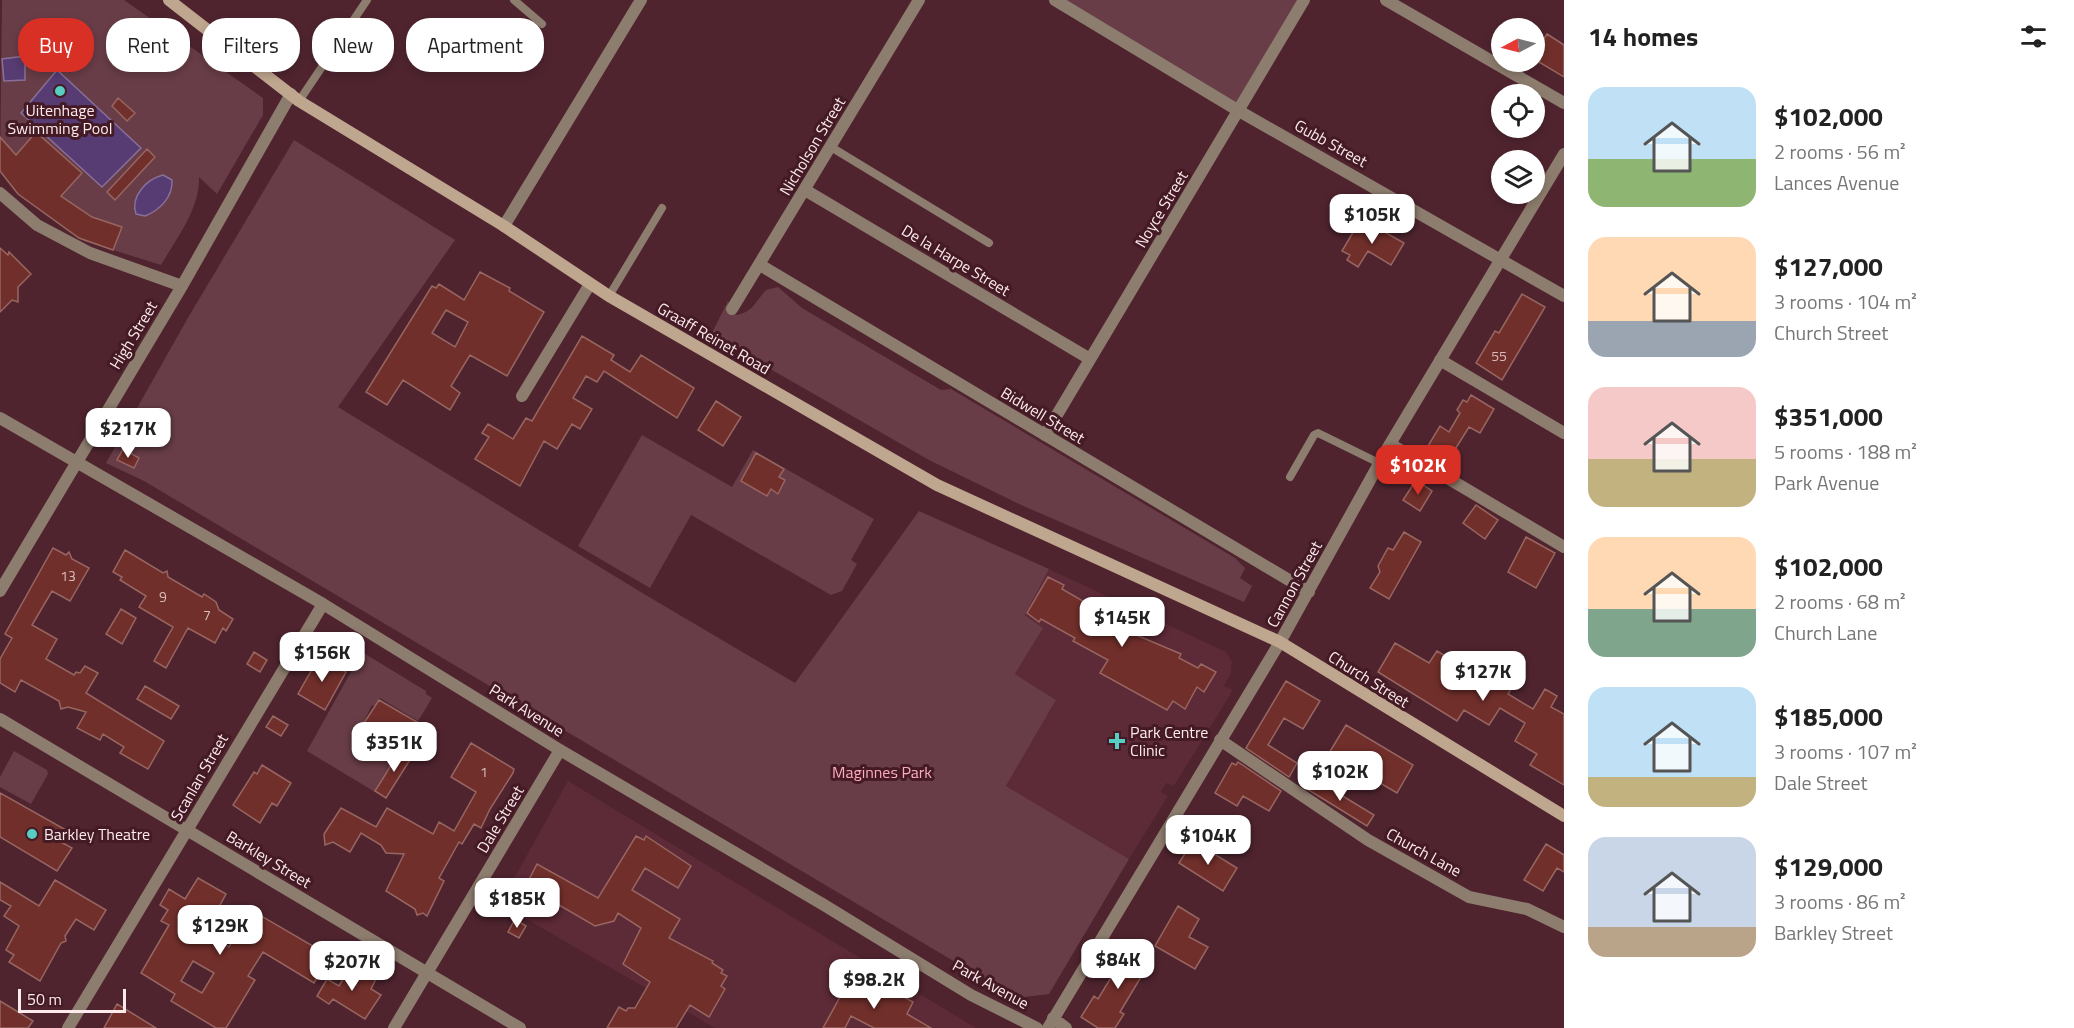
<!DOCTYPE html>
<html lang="en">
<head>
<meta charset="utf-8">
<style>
  :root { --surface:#fff; --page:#f6f6f6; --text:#222; --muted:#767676; --accent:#d93025 }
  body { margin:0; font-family:"Titillium Web",sans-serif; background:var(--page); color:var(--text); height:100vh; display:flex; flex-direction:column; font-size:22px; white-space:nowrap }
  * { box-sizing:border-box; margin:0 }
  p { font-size:20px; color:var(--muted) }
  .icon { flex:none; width:33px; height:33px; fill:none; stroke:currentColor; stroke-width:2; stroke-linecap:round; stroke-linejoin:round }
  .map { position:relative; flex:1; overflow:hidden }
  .side { display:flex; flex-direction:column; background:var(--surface); width:510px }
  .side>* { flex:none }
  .hud { position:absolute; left:18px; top:18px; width:570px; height:54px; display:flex; gap:12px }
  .needle { width:39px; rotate:263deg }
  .fabs { position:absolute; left:1491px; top:18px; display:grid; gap:12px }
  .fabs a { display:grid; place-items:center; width:54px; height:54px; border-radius:50%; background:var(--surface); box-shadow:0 3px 9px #0003; font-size:30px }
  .scale { position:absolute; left:18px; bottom:15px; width:108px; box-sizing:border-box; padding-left:6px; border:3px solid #fceaed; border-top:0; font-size:16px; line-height:21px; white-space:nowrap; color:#fceaed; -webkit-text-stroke:4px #441a25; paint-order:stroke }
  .price { position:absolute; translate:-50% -51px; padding:0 14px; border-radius:12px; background:#fff; color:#222; font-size:20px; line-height:39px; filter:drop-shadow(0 2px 3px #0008) }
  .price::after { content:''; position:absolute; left:50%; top:36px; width:18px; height:14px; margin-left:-9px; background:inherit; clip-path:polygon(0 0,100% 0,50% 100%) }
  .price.on { background:var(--accent); color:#fff }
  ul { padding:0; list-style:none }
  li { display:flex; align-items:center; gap:18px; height:150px; padding:0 24px }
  li span { display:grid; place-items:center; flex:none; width:168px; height:120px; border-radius:18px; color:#555 }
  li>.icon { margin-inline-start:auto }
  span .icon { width:72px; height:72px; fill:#fffc; stroke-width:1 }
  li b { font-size:26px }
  h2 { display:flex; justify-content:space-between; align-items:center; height:72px; padding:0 24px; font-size:26px }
  .chip { padding:0 21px; border-radius:24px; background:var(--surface); box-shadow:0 3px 9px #0003; font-size:21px; line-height:54px }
  .chip.on { background:var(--accent); color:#fff }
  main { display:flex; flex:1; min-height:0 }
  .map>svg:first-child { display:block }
  .built { fill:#5d2a37 }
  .green { fill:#683d47 }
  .water { fill:#573b73; stroke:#887098; stroke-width:1.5 }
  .building { fill:#712f2b; stroke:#986661; stroke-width:1.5; fill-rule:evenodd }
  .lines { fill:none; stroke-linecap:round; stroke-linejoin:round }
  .lane { stroke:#8d7d6e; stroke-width:8 }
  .street { stroke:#8d7d6e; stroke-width:12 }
  .secondary { stroke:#bfa68e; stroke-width:12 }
  .poi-dot { fill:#57cec1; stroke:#441a25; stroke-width:2 }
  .labels { text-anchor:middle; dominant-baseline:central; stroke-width:6; stroke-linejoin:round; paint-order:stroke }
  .number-label { font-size:14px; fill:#d9bbbc }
  .poi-label { font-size:16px; fill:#fceaed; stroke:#441a25; text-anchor:start }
  .street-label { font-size:16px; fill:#fceaed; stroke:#441a25 }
  .park-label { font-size:16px; fill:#feaabb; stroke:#441a25 }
</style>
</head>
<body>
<main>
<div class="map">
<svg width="1564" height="1028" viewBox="0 0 1564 1028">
  <rect width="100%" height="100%" fill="#4f242f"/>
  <path class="built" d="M1049 569 1226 652 1232 662 1231 673 1224 686 1233 690 1174 786 1166 783 1161 792 1168 796 1129 859 1006 786 1056 700 1015 674 1043 628 1025 615Z
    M568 781 976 1028H715L500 904Z"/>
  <path class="green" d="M2 0H124L263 98V115L217 194 199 177C200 209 176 239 161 265L84 241 18 194 0 171Z
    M1055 0H1304L1239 111Z
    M294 140 455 240 338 407 644 594 795 683 919 511 1049 569 1025 615 1043 628 1015 674 1056 700 1006 786 1129 859 1049 994 1016 998 144 481 106 463 189 316Z
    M778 287 802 308 941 390 951 389 1235 558 1245 568 1240 578 1252 586 1244 602 1019 504 929 460 711 335 728 301 732 311 737 315C754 311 755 302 766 290Z
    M642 435 732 487 753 450 874 519 851 560 857 564 842 591 831 595 691 515 650 588 578 546Z
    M362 652 426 691V694L432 698 418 721 380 698 374 706 372 705 358 733 380 745 382 742 400 752 375 792 307 751Z
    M14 751 47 770 48 774 31 804 0 787V777Z"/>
  <path class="water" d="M25 56V80L4 81 2 59Z
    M57 70 141 148 102 187 21 113Z
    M163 175 172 180C173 197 160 210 145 216L136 214C130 196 147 179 163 175Z"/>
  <path class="building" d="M1547 34 1564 45V77L1534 59V54Z
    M118 98 135 113 127 121 112 106Z
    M36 132 82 173 61 196 92 217 122 227 113 250 79 238 18 194 0 171V137L16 155Z
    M147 149 155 157 115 200 107 192Z
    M1372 225 1404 243 1391 265 1368 251 1358 267 1347 260 1350 255 1342 251 1355 229Z
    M0 248 8 255 9 252 31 274 18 287V302L12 300 0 312Z
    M480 272 510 288 509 291 544 312 507 376 470 355 451 386 460 393 450 410 403 380 387 405 366 392 432 286 436 288 439 284 464 300ZM446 310 468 322 455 347 432 333Z
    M1522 294 1545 307 1502 380 1476 363 1495 331 1499 333Z
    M582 336 614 355 611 360 630 372 641 355 694 388 677 418 604 371 597 382 586 376 573 398 592 409 580 429 572 424 557 449 544 441 520 486 475 459 489 437 482 433 488 424 513 439 526 418 532 421Z
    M1471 395 1494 409 1480 433 1469 427 1446 464 1425 451 1440 426 1449 432 1460 413 1457 410 1463 400 1467 402Z
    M716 401 741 417 723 446 698 430Z
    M123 449 139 458 134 468 117 460Z
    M756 453 784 469 779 477 785 480 778 494 771 489 767 496 741 481Z
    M1416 480 1432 491 1420 511 1403 500Z
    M1476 505 1498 520 1485 539 1463 523Z
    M1404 532 1421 542 1389 599 1370 588 1380 572 1378 566 1388 548 1393 550Z
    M1526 537 1555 553 1536 588 1508 572Z
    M53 548 66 555 69 552 72 559 89 568 70 601 52 591 32 625 57 639 46 659 74 675 76 672 80 673 85 666 98 673 86 693 164 741 148 769 120 753 124 747 103 734 100 740 77 728 86 712 68 707 61 709 59 701 21 680 15 692 0 683V659L12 638 5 634Z
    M125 550 163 573 167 571 168 577 202 597 204 594 216 602 219 610 233 619 226 631 223 628 215 643 188 628 166 668 154 661 173 627 139 607 146 596 120 580 122 577 113 572Z
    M1048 577 1064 585 1062 589 1093 607 1095 605 1125 621 1127 618 1141 626 1136 635 1181 654 1179 658 1198 668 1201 664 1216 672 1204 692 1197 687 1185 709 1173 701 1167 710 1100 673 1108 660 1073 641 1075 638 1041 619 1039 622 1027 613Z
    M121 609 136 618 122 644 106 634Z
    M1395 643 1429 663 1437 651 1495 686 1509 664 1522 671 1508 694 1533 709 1545 689 1557 696 1551 707 1564 714V785L1530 765 1537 754 1515 741 1525 723 1500 708 1489 725 1464 710 1457 721 1378 672Z
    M254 652 267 660 260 672 247 664Z
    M319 657 346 672 325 710 298 694Z
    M1286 681 1320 701 1303 729 1284 718 1268 745 1297 763 1289 777 1246 748Z
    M145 686 179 706 171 719 137 699Z
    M379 700 417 722 405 744 384 732 377 743 358 732Z
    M273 716 288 725 281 736 266 727Z
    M1346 725 1413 765 1397 793 1329 753Z
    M471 743 514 769 513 773 490 809 481 828 474 824 462 844 459 842 439 878 444 881 427 916 423 913 417 915 415 909 386 891 404 854 386 853 381 845 361 833 350 852 333 842 325 845 324 834 341 808 376 827 387 808 433 834 439 822 454 831 476 792 451 777Z
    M402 748 413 755 386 798 375 791Z
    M1238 762 1281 791 1269 811 1243 796 1237 806 1215 793 1232 763 1236 765Z
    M262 765 291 783 277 806 272 803 260 823 233 805 254 772 257 774Z
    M1313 778 1374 815 1367 826 1307 789Z
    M0 793 66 830 59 841 72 848 57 871 0 837Z
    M636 836 644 840 646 836 691 866 678 888 645 868 632 890 680 919 669 938 713 961 712 963 723 970 721 973 727 976 721 986 725 989 709 1017 690 1005 676 1028H607L619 1007 626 1011 628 1008H635L650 982 623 964 641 928 618 913 614 921 595 926 542 895 540 900 523 891 537 864 598 898Z
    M1193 841 1237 868 1223 891 1179 863Z
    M1546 844 1564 855V872L1557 868 1543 891 1524 880Z
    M198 878 226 894 206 931 229 947 251 910 330 956 314 983 263 952 248 976 255 980 226 1028H216L171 1001 175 994 141 973 169 925 161 921 168 910 160 905 169 889 185 899ZM193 961 214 973 202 993 181 981Z
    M55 880 106 910 94 930 76 919 65 936 66 941 61 943 40 981 9 962 14 955 6 950 19 926 4 916 11 906 0 900V882L39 906Z
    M1178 906 1199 919 1189 937 1208 947 1195 969 1155 946Z
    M515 919 526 926 519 938 508 932Z
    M1132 943 1153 957 1120 1012 1124 1014 1115 1028H1098L1081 1017 1094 996 1098 999Z
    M352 964 376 979 371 989 381 995 365 1019 333 999 329 1004 317 996 327 979 339 986Z
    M877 982 913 1002 907 1014 931 1028H874L851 1016 845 1028H823L846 986 868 998Z
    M0 1001 33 1021 28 1028H0Z
    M117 1004 156 1028H104Z"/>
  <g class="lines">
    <path class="lane" d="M514 0 542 24
      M299 101 367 0
      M831 147 989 243
      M609 296 662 208
      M1290 477 1314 435 1318 433 1379 463"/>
    <path class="street" d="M1055 0 1239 111 1564 296
      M1386 0 1564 103
      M805 190 1090 359
      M0 193 37 225 90 253 182 286
      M504 226 641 0
      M760 265 1309 592
      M732 309 919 0
      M1440 360 1564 433
      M522 396 590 284
      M0 418 323 604 560 750 824 905 971 995 1037 1028
      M1045 435 1304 0
      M1390 444 1564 547
      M0 591 182 286 291 94
      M0 719 520 1028
      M1220 740 1368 840 1469 897 1527 909 1564 927
      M1053 1018 1066 1028
      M68 1028 323 604
      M394 1028 560 750
      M1048 1028 1280 642 1390 444 1564 154"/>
    <path class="secondary" d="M169 0 299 101 504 226 609 296 937 485 1280 642 1564 816"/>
  </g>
  <g class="poi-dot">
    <circle cx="60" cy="91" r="6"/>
    <path d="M1114 732h6v6h6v6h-6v6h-6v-6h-6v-6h6z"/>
    <circle cx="32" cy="834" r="6"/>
  </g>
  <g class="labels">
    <g class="number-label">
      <text x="1499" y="355">55</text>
      <text x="68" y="575">13</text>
      <text x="163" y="596">9</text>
      <text x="207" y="614">7</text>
      <text x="484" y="771">1</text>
    </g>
    <g class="poi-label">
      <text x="60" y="110" text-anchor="middle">Uitenhage<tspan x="60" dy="18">Swimming Pool</tspan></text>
      <text x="1130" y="732">Park Centre<tspan x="1130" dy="18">Clinic</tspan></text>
      <text x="44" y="834">Barkley Theatre</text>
    </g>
    <g class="street-label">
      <text transform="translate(1331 143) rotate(29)">Gubb Street</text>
      <text transform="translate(812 146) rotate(-59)">Nicholson Street</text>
      <text transform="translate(1161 209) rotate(-59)">Noyce Street</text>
      <text transform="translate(956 260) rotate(31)">De la Harpe Street</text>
      <text transform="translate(133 335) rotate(-59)">High Street</text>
      <text transform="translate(714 338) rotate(30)">Graaff Reinet Road</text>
      <text transform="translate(1043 415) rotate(31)">Bidwell Street</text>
      <text transform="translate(1294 584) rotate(-61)">Cannon Street</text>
      <text transform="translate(1369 679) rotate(32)">Church Street</text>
      <text transform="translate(527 710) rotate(32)">Park Avenue</text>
      <text transform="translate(199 777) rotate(-60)">Scanlan Street</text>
      <text transform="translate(500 819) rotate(-59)">Dale Street</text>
      <text transform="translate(1424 852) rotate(29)">Church Lane</text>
      <text transform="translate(269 859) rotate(31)">Barkley Street</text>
      <text transform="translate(991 984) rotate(29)">Park Avenue</text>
    </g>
    <g class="park-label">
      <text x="882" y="772">Maginnes Park</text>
    </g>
  </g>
</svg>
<div class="fabs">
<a><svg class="needle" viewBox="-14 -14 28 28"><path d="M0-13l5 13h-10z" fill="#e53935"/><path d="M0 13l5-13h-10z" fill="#767676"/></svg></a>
<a><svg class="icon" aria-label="locate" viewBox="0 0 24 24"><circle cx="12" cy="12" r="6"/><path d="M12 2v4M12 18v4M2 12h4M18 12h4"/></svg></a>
<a><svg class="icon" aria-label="layers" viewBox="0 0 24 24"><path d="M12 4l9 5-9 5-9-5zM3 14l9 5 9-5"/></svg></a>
</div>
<div class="scale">50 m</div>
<b class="price" style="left:1372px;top:245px">$105K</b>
<b class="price" style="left:128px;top:459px">$217K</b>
<b class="price on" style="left:1418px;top:496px">$102K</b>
<b class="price" style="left:1122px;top:648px">$145K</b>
<b class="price" style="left:322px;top:683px">$156K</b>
<b class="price" style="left:1483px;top:702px">$127K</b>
<b class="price" style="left:394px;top:773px">$351K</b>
<b class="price" style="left:1340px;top:802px">$102K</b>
<b class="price" style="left:1208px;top:866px">$104K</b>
<b class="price" style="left:517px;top:929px">$185K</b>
<b class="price" style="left:220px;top:956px">$129K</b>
<b class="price" style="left:1118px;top:990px">$84K</b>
<b class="price" style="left:352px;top:992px">$207K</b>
<b class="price" style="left:874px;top:1010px">$98.2K</b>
<div class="hud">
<a class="chip on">Buy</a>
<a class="chip">Rent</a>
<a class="chip">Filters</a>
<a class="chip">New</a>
<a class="chip">Apartment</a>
</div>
</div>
<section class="side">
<h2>14 homes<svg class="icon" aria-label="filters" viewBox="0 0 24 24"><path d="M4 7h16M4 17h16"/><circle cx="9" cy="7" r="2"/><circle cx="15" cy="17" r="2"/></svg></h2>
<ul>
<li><span style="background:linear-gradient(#bfe0f5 60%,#8fb573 0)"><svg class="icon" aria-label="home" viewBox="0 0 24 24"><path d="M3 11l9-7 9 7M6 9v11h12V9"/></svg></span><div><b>$102,000</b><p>2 rooms · 56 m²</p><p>Lances Avenue</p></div></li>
<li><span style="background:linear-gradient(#ffd9b3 70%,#9aa5b1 0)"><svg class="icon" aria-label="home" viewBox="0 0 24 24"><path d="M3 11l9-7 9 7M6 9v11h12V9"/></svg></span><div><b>$127,000</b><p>3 rooms · 104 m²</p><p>Church Street</p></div></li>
<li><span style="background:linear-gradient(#f6c9c9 60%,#c2b280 0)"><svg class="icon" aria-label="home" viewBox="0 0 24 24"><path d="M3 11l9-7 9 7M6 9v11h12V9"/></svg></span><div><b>$351,000</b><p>5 rooms · 188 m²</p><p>Park Avenue</p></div></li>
<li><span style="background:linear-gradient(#ffd9b3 60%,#7fa58c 0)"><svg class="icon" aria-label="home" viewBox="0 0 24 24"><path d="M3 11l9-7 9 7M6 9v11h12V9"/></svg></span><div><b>$102,000</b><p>2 rooms · 68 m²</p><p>Church Lane</p></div></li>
<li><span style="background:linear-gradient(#bfe0f5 75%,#c2b280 0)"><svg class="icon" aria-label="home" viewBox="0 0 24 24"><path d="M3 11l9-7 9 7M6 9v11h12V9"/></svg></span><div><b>$185,000</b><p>3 rooms · 107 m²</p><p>Dale Street</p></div></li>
<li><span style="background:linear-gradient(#c9d6e8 75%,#b9a48a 0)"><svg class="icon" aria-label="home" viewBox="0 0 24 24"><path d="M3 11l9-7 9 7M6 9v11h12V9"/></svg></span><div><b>$129,000</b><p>3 rooms · 86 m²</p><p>Barkley Street</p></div></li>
</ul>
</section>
</main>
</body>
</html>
